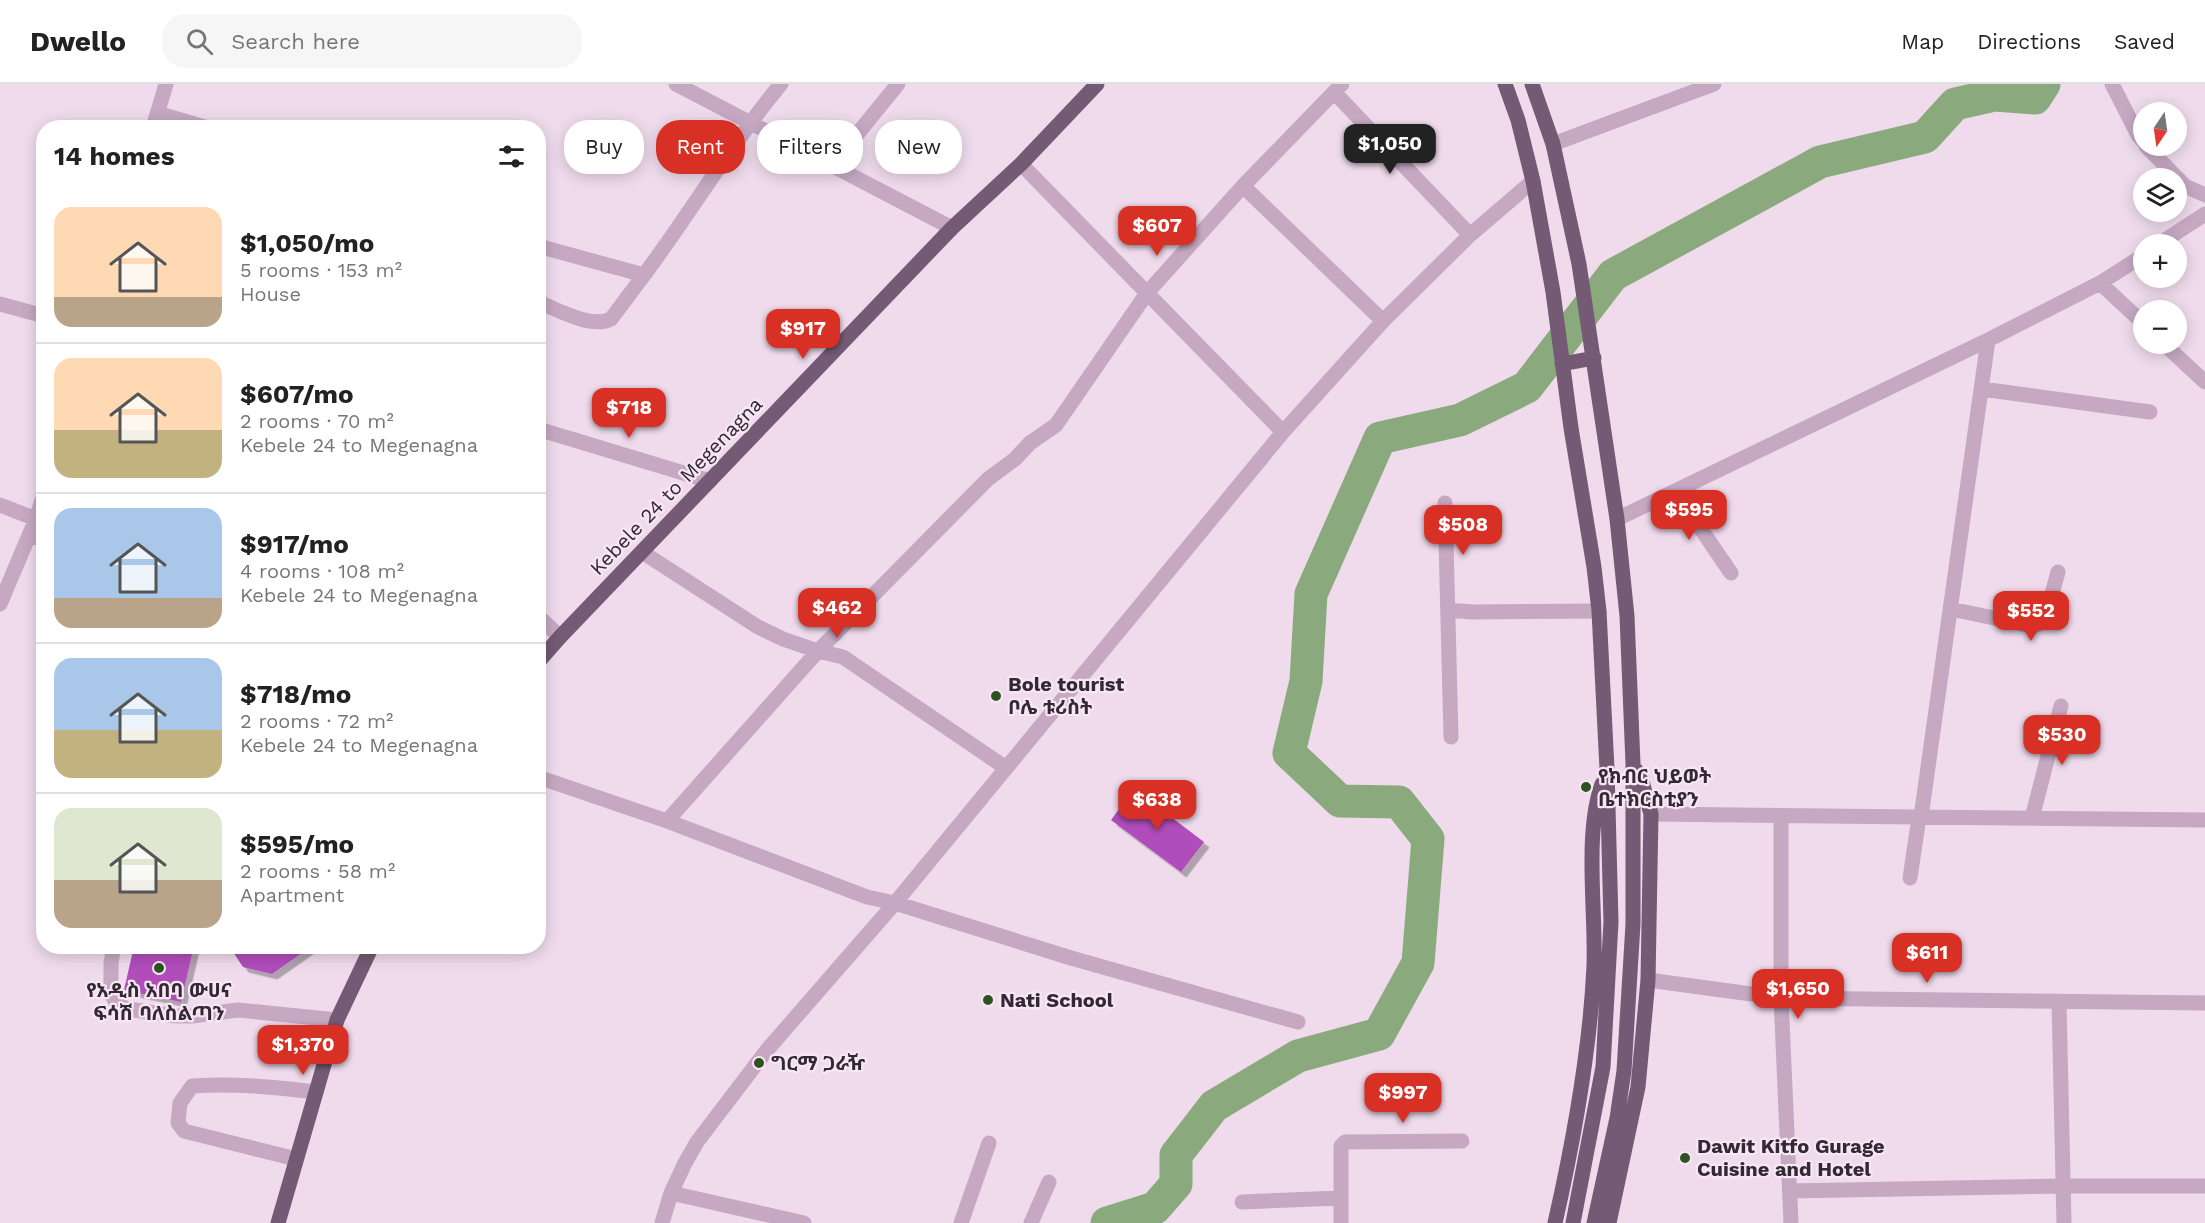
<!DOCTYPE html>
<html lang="en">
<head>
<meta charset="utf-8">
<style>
  :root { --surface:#fff; --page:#f6f6f6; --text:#222; --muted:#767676; --line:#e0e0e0; --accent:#d93025 }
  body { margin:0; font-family:"Work Sans","Noto Sans Ethiopic",sans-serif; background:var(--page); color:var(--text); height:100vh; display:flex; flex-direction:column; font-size:22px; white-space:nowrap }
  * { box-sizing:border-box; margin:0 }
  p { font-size:20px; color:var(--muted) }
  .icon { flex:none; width:33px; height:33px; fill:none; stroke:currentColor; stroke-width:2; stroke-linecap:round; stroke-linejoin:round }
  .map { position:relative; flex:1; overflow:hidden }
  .details { position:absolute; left:36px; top:36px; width:510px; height:834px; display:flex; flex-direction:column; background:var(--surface); border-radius:24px; box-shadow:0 3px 15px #0003 }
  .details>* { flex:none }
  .banner { position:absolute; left:564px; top:36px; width:570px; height:54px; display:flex; gap:12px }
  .needle { width:39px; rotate:193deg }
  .tools { position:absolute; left:2133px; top:18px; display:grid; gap:12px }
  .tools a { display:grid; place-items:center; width:54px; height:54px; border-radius:50%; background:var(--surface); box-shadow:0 3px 15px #0003; font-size:30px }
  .price { position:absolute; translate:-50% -51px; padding:0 14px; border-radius:12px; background:var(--accent); color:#fff; font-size:20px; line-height:39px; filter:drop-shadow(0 2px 3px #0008) }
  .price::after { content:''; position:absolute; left:50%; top:36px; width:18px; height:14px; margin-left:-9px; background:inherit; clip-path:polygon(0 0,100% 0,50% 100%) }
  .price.selected { background:#222; color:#fff }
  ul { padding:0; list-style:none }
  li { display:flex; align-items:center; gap:18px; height:150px; padding:0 18px }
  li+li { border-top:2px solid var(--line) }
  li span { display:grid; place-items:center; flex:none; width:168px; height:120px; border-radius:18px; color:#555 }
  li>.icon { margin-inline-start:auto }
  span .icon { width:72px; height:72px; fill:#fffc; stroke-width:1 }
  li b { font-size:26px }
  h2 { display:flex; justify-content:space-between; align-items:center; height:72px; padding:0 18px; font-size:26px }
  .tag { padding:0 21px; border-radius:24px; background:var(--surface); box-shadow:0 3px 15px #0003; font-size:21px; line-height:54px }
  .tag.selected { background:var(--accent); color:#fff }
  header { display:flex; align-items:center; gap:36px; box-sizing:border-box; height:84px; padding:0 30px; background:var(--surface); border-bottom:2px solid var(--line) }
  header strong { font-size:28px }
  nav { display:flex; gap:33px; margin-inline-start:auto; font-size:21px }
  .search { width:420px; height:54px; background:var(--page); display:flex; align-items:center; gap:15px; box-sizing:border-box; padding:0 21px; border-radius:24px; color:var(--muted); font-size:22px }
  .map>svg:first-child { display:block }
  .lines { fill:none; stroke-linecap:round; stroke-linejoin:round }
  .river { stroke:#8aaa7d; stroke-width:33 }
  .building { fill:#b04dbb; filter:url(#shadow) }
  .minor { stroke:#c6a8c3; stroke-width:15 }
  .major { stroke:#745a74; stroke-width:15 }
  .poi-dot { fill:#2f5221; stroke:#f7e7f4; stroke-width:2 }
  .labels { text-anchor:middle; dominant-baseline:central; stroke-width:4.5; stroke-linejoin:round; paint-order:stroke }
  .street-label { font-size:20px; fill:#332834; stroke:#f7e7f4 }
  .poi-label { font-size:20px; font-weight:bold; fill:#332834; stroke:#f7e7f4; text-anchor:start }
</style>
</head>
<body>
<header>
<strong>Dwello</strong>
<div class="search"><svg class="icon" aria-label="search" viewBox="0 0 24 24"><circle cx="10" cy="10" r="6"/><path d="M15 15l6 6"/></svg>Search here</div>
<nav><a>Map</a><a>Directions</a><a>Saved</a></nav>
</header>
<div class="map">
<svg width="2205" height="1139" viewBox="0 0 2205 1139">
  <defs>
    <filter id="shadow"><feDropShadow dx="5.5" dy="5.5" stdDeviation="0" flood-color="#0004"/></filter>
  </defs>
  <rect width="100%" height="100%" fill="#efdbec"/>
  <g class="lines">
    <path class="river" d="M1107 1139 1155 1124 1176 1100V1071L1214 1022 1298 972 1379 950 1418 879 1428 755 1399 718 1340 717 1289 669 1306 597 1311 510 1380 354 1460 336 1527 303 1613 191 1820 78 1925 53 1955 20 1995 11 2035 14 2044 0"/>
  </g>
  <path class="building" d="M1134 705 1204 758 1181 788 1111 736Z
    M134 862H194L181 918 124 906Z
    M229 862H312L272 890 243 883Z"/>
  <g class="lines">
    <path class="minor" d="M676 0 952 144
      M2112 0 2138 51 2144 58
      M1334 8 1470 151
      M157 29 208 44
      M153 44 166 0
      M1553 60 1714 0
      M2146 62 2185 102 2205 111
      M832 81 898 0
      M1243 102 1383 237
      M2159 160 2205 130
      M538 162 644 191C691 128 731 60 781 0
      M2100 199 2144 240
      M538 218C559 226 591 245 611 235L644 191
      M0 220 44 232
      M2164 260 2205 298
      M1982 305 2150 328
      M538 345 710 397
      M1283 348 1147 209 1243 102 1342 0
      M1675 407 1731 489
      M1445 419 1451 653
      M0 421 36 435
      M1617 435 1988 256 2100 199 2144 171
      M29 451 44 456
      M642 468 758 543 783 555 818 567 843 573 1006 684
      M0 520 36 435 44 410
      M1951 525 2032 542 2041 539 2047 528 2058 488
      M1448 526 1472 528 1599 527
      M538 532 560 553
      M538 693 667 737 867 813 895 819 1071 874 1298 938
      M1651 730 2205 736
      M1781 733V914L1791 1139
      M1921 733 1988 256
      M2032 734 2061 622
      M667 737 818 567 988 395 1015 375 1030 359 1056 341 1147 209 1021 80
      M1910 794 1919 733
      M114 862 111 879V910L117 920 128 925 176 932H192L238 926 337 936
      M1648 896 1781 914 2205 919
      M2059 918 2064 1139
      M296 1075 184 1047 178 1039 180 1019 192 1002C234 999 274 1003 316 1008
      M1790 1107 2063 1102H2205
      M671 1109 804 1139
      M1242 1118 1341 1114
      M662 1139 671 1109 685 1079 697 1058 767 966 895 819 1283 348 1383 237 1470 151 1533 97
      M961 1139 989 1059
      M1031 1139 1049 1098
      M1341 1139V1062L1345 1058 1462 1057"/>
    <path class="major" d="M1505 0 1518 36 1533 97 1553 208 1571 344 1594 483 1599 527 1607 685 1611 838 1603 983 1573 1139
      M1532 0 1553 60 1579 180 1617 435 1627 532 1633 680V840L1624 987 1617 1034 1594 1139
      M1562 280 1594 274
      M538 578 560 553 952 144 1021 80 1097 0
      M278 1139 337 936 372 862
      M1555 1139C1574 1055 1590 968 1594 882 1596 826 1584 751 1602 700
      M1609 1139 1638 1003 1648 896 1651 730 1643 701 1636 686"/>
  </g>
  <g class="poi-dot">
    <circle cx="996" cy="612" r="6"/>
    <circle cx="1586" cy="703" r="6"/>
    <circle cx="159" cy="884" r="6"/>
    <circle cx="988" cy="916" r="6"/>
    <circle cx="759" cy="979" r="6"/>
    <circle cx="1685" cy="1074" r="6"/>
  </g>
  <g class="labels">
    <g class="street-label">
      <text transform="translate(676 402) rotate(-46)">Kebele 24 to Megenagna</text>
    </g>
    <g class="poi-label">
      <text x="1008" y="600">Bole tourist<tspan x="1008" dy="23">ቦሌ ቱሪስት</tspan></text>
      <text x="1598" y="692">የክብር ህይወት<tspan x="1598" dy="23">ቤተክርስቲያን</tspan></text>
      <text x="159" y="906" text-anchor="middle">የአዲስ አበባ ውሀና<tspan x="159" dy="23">ፍሳሽ ባለስልጣን</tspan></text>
      <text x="1000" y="916">Nati School</text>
      <text x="771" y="979">ግርማ ጋራዥ</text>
      <text x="1697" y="1062">Dawit Kitfo Gurage<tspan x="1697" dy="23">Cuisine and Hotel</tspan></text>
    </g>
  </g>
</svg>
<div class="tools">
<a><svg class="needle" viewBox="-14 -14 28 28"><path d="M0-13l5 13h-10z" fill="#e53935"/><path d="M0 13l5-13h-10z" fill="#767676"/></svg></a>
<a><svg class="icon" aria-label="layers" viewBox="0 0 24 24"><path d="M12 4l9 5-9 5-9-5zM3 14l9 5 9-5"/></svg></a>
<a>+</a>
<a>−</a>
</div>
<b class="price selected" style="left:1390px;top:91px">$1,050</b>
<b class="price" style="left:1157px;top:173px">$607</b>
<b class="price" style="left:803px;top:276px">$917</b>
<b class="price" style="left:629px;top:355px">$718</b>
<b class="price" style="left:1689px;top:457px">$595</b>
<b class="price" style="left:1463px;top:472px">$508</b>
<b class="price" style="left:837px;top:555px">$462</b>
<b class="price" style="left:2031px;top:558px">$552</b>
<b class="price" style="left:2062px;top:682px">$530</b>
<b class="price" style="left:1157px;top:747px">$638</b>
<b class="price" style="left:1927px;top:900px">$611</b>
<b class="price" style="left:1798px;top:936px">$1,650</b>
<b class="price" style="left:303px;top:992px">$1,370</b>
<b class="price" style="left:1403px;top:1040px">$997</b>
<div class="banner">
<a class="tag">Buy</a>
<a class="tag selected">Rent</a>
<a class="tag">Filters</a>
<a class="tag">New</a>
</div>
<section class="details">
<h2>14 homes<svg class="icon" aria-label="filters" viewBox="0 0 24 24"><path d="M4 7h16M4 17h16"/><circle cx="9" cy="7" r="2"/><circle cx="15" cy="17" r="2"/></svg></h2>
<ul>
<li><span style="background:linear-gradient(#ffd9b3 75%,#b9a48a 0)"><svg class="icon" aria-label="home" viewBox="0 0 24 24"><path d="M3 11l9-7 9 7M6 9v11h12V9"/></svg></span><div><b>$1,050/mo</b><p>5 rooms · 153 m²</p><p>House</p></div></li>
<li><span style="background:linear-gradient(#ffd9b3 60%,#c2b280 0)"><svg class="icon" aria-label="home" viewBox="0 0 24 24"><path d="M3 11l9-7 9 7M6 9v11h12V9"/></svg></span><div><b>$607/mo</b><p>2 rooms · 70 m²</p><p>Kebele 24 to Megenagna</p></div></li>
<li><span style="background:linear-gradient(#a9c7e8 75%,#b9a48a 0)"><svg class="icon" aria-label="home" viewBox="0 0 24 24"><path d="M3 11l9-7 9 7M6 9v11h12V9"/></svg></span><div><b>$917/mo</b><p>4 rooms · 108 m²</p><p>Kebele 24 to Megenagna</p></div></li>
<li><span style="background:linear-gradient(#a9c7e8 60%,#c2b280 0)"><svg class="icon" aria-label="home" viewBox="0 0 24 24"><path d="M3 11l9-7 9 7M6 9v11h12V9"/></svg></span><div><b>$718/mo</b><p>2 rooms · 72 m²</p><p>Kebele 24 to Megenagna</p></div></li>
<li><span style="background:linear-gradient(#dfe7d0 60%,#b9a48a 0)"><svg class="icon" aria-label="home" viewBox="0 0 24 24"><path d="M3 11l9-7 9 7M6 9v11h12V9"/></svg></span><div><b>$595/mo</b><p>2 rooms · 58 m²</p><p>Apartment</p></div></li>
</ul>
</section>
</div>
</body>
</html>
